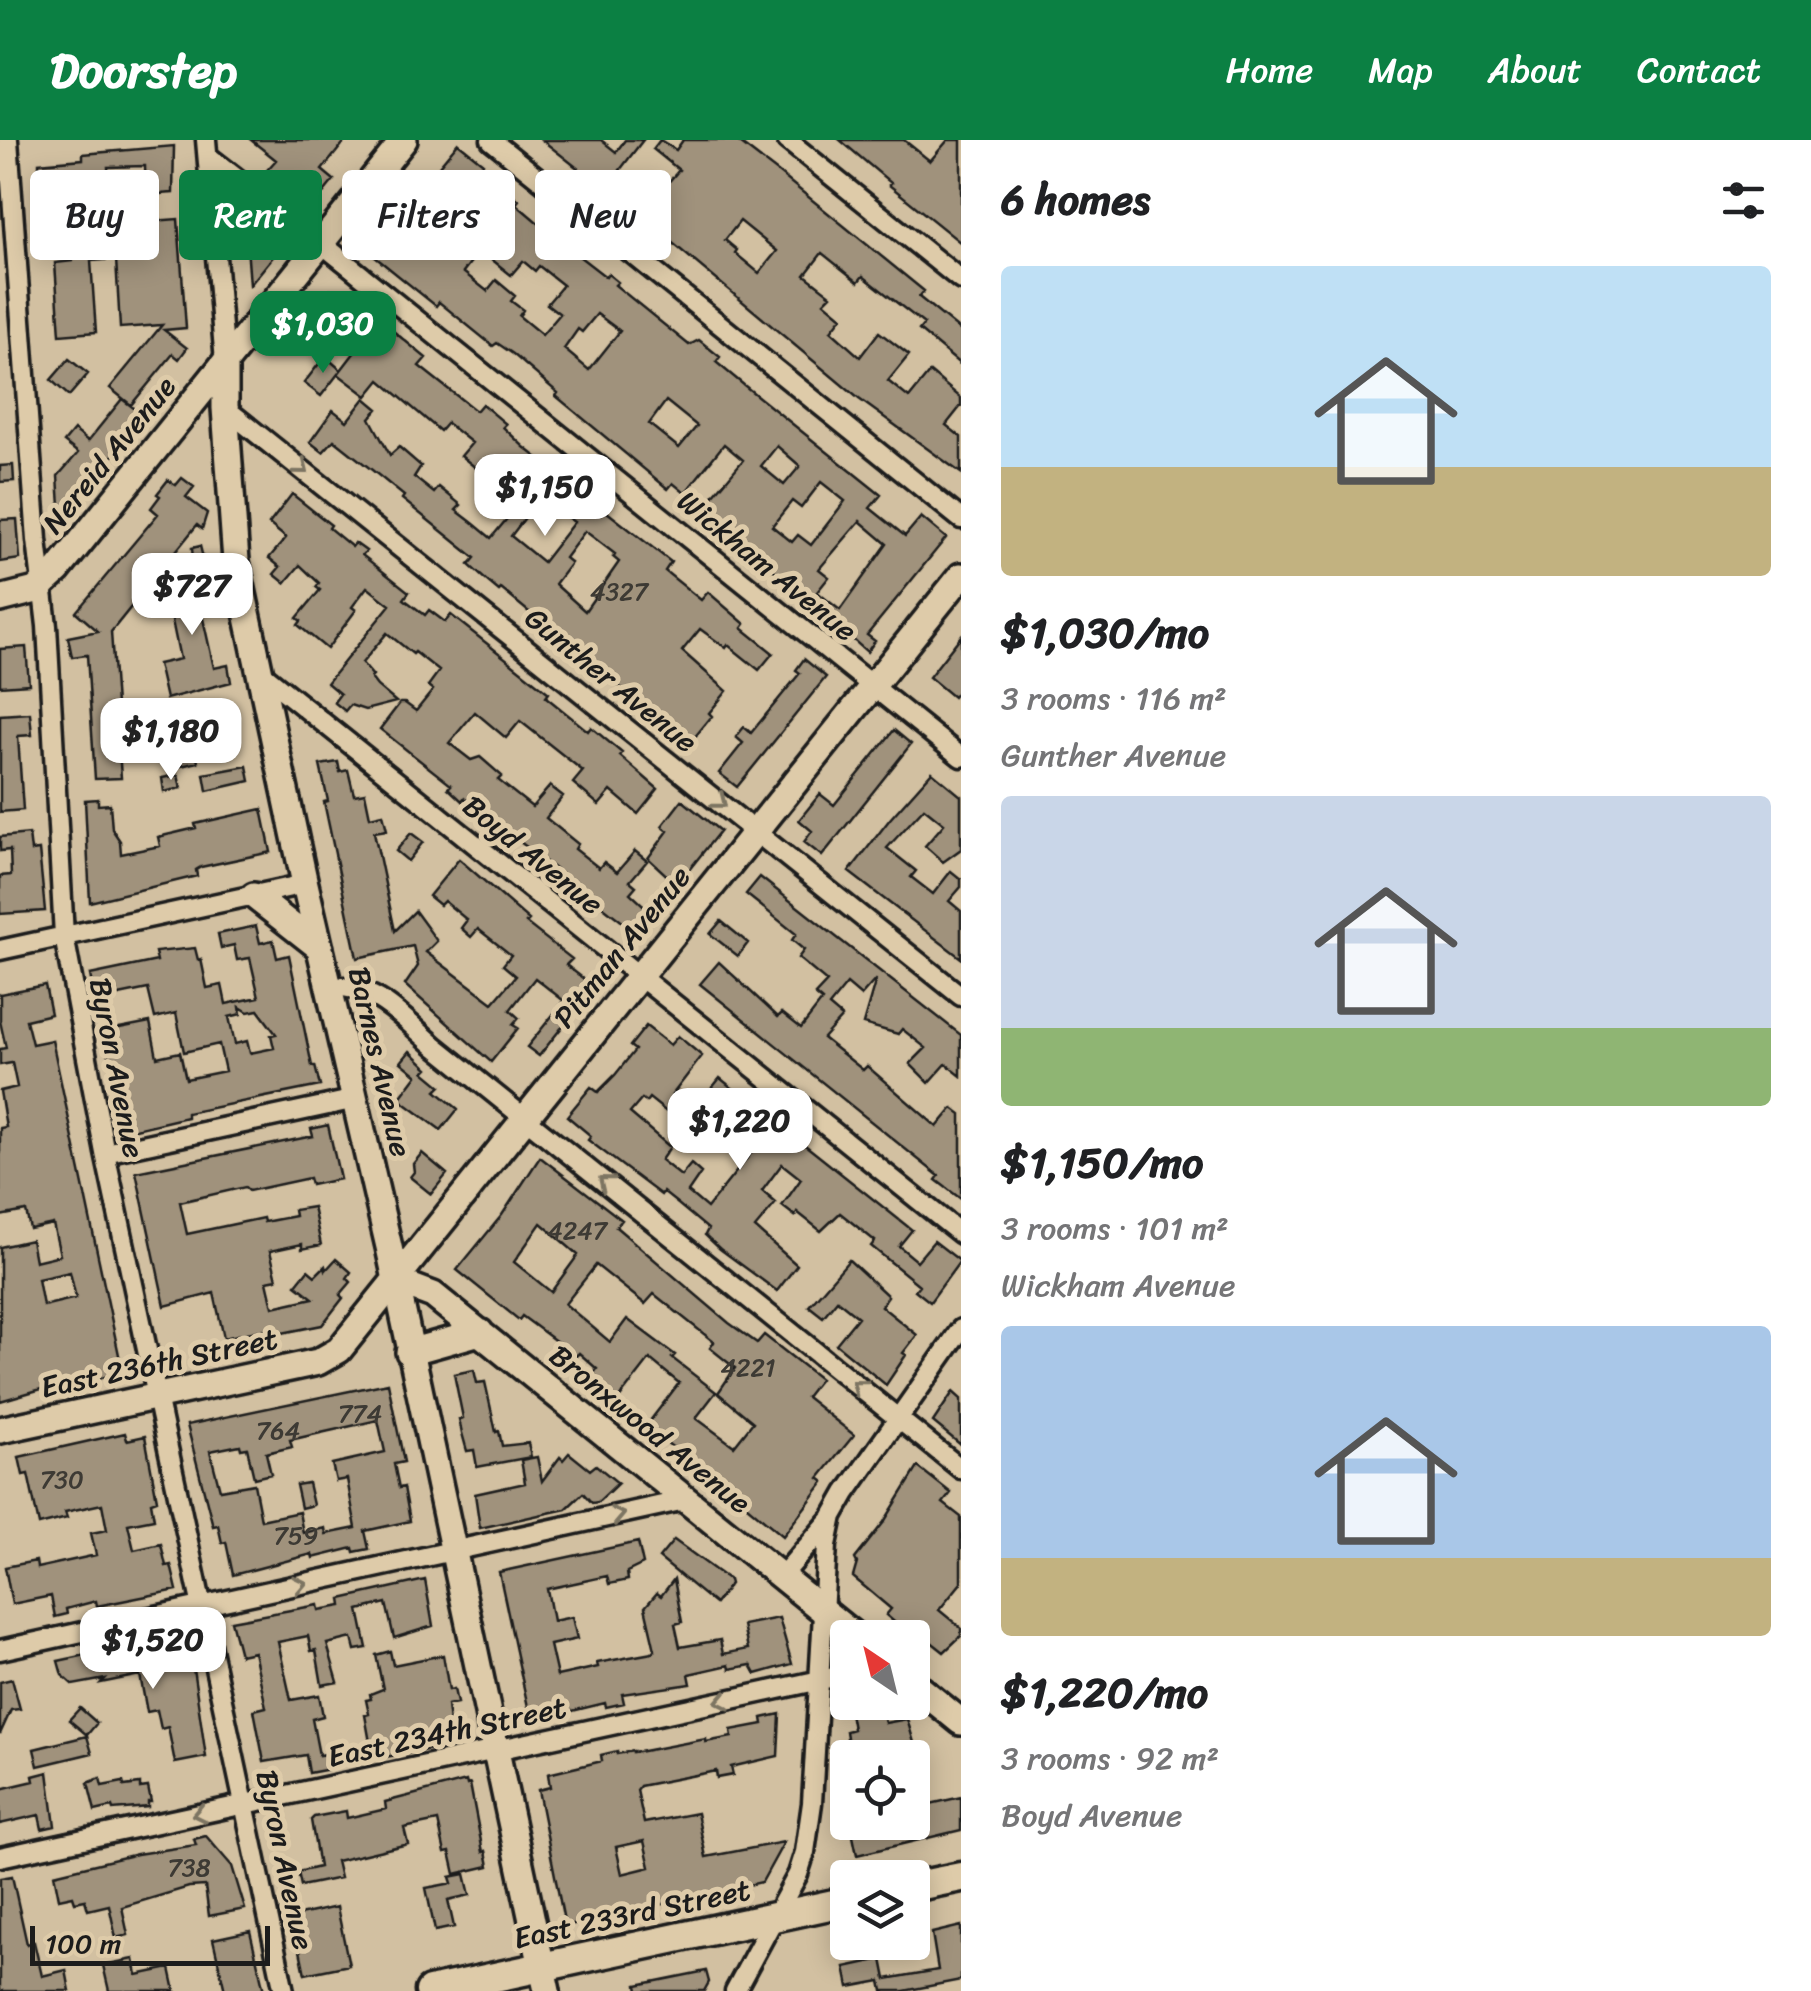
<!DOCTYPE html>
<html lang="en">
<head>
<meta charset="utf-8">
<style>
  :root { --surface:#fff; --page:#f6f6f6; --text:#202124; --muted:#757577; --accent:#0b8043 }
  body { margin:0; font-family:Sriracha,sans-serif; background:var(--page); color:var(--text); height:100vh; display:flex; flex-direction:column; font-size:38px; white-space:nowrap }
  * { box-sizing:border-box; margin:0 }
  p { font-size:32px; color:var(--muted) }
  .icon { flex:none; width:55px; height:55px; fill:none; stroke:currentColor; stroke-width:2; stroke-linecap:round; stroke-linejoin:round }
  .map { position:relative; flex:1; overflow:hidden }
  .drawer { display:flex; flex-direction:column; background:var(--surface); width:850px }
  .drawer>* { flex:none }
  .hud { position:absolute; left:30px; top:30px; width:780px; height:90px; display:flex; gap:20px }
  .needle { width:65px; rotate:325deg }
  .fabs { position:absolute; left:830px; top:1480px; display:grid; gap:20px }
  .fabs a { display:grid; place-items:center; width:100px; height:100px; border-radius:10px; background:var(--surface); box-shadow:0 5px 25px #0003; font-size:50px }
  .scale { position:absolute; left:30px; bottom:25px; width:240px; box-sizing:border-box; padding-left:10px; border:5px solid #1c1c1c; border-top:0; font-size:28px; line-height:35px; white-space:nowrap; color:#1c1c1c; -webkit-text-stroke:8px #decba9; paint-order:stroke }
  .price { position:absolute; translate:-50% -85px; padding:0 22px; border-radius:20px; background:#fff; color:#222; font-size:32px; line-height:65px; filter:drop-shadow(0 2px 5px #0008) }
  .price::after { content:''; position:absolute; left:50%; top:60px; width:30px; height:22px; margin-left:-15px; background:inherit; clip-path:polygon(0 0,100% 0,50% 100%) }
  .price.active { background:var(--accent); color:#fff }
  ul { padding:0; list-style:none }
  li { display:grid; align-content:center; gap:20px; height:530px; padding:0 40px }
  li span { display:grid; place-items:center; height:310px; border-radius:10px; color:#555 }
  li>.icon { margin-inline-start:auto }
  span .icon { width:180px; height:180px; fill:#fffc; stroke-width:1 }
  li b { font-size:42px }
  h2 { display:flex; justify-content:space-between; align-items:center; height:120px; padding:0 40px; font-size:42px }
  .pill { padding:0 35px; border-radius:10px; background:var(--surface); box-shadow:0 5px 25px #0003; font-size:35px; line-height:90px }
  .pill.active { background:var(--accent); color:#fff }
  header { display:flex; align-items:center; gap:60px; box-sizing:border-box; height:140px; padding:0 50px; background:var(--accent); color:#fff }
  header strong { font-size:48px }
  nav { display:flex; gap:55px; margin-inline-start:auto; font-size:35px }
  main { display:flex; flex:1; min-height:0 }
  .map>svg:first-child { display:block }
  .building { fill:#a0927c; stroke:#1c1c1c; stroke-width:2.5; fill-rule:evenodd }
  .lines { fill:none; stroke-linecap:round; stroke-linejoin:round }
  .street-casing { stroke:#1c1c1c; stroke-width:25 }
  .secondary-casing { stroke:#1c1c1c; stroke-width:32 }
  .primary-casing { stroke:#1c1c1c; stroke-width:35 }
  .street { stroke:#decba9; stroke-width:18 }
  .secondary { stroke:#decba9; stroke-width:25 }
  .primary { stroke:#decba9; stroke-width:28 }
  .oneway { stroke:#7d7462 }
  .labels { text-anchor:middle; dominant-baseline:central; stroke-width:10; stroke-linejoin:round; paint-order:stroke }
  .number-label { font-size:25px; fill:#3d3a34 }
  .street-label { font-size:30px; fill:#1c1c1c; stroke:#decba9 }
</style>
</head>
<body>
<header>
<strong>Doorstep</strong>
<nav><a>Home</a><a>Map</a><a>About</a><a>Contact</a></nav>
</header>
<main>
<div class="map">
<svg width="961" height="1851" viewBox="0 0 961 1851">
  <rect width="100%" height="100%" fill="#d2c0a1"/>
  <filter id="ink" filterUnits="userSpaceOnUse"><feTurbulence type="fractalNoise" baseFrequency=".01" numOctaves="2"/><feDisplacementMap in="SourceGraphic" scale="20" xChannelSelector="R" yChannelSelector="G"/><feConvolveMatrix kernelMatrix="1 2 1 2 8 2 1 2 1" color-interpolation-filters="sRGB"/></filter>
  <g filter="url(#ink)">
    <path class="building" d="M251 0H346L322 30 334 40 312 67 267 30 276 20Z
      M542 0H601L616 12 625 0H643L620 30 641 47 645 42 659 53 679 30 653 9 660 0 676 10 683 0H736L779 33 924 151 919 157 961 191V225L919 190 924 184 863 136 858 142 822 113 805 135 831 155 824 162 842 177 831 191 860 217 879 192 909 215 888 241 909 258 930 232 961 258V266L946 285 961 297V333L859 259 675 105ZM740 81 777 111 759 133 735 113 737 110 725 100Z
      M840 0H904L930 21 948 0H961V103L889 45 891 43Z
      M458 3 483 23 480 28 519 60 516 64 562 103 606 137 608 134 618 142 615 145 689 205 699 200 720 217 716 222 745 246 881 355 870 368 905 396 921 377 946 398 867 495 875 501 867 512 703 368 743 320 724 304 685 353 673 343 668 349 556 256 558 253 513 214 497 203 493 206 439 162 436 166 359 104 378 80 401 99 408 92 428 108 448 83 405 48 415 35 425 43ZM480 110 511 135 523 121 535 131 539 126 563 145 547 164 560 174 542 195 519 176 523 170 511 161 515 156 496 140 487 151 463 132ZM597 174 620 191 589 230 564 209 578 189 582 192ZM666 261 697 286 679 308 649 284ZM777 306 800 326 784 345 761 326ZM821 342 845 361 811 405 798 395 792 402 772 386 792 361 801 368ZM860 381 887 404 840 470 817 452 829 437 819 429Z
      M174 6 173 53 146 55 145 26 108 27 112 89 140 87V82L178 79 186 188 164 190 187 208 179 219 173 214 131 265 110 248 162 185 120 188 116 119 91 121 96 192 60 195 55 123 72 121 80 98 99 96 96 62 65 64 68 89 42 92 36 31 39 30V23L83 19V14Z
      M252 76 285 102 250 145 246 93 249 90 244 86Z
      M330 150 375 188 381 181 426 218 419 226 476 271 482 264 506 284 503 287 524 307 671 422 665 431 701 460 708 452 745 484 742 488 773 513 759 530 728 505 726 508 700 489 682 511 727 551 709 573 712 576 689 604 501 449 499 451 487 441 469 425 475 418 402 359 404 356 372 330 334 300 323 312 310 302 333 270 347 281 365 258 378 269 370 278 390 315 399 307 421 326 414 337 434 353 439 347 461 365 456 370 473 383 491 398 511 374 501 366 513 351 480 324 476 328 461 316 472 303 447 283 440 291 380 240 367 256 338 234 358 208 313 170ZM540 358 574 382 543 422 511 396ZM585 391 615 414 613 417 619 422 585 471 555 444 571 423 565 418Z
      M325 216 341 230 321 256 304 243Z
      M69 219 88 234 69 256 51 240Z
      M122 259 139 272 117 301 122 304 68 371 60 366 58 336 78 313 64 302 74 290 88 301Z
      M13 325 14 341 0 342V326Z
      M182 338 194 347 186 357 207 373 202 389 197 385 111 492 121 638 95 639 87 515 72 517 68 497 98 491 76 472 158 374 151 368 160 356 157 354 168 340 176 345Z
      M292 354 331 385 329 388 352 407 355 403 366 411 362 415 409 452 404 459 425 475 429 470 445 482 451 475 549 553 546 557 588 591 591 587 622 613 620 616 658 649 638 674 611 651 599 665 573 643 583 631 520 581 506 598 475 572 449 603 471 620 480 617 502 636 498 640 532 667 550 646 563 656 546 678 578 704 575 709 599 728 604 722 617 732 635 711 647 721 630 741 636 746 630 753 653 774 638 794 464 658 462 661 448 648 451 645 380 589 400 563H405L416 571 433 550 428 546 439 531 415 512 413 514 387 493 362 523 373 536 371 538 377 546 396 562 365 570 350 565 345 571 334 562 340 554 327 543 390 465 367 447 352 467 356 470 327 509 298 485 301 481 297 478 320 450 316 447 319 443 300 425 285 443 274 434 280 427 269 418 286 398 269 384Z
      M17 379 20 419 0 422V380Z
      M200 406 203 418H208L209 432 206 433 215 471 202 474 214 528 228 525 231 542 166 559 158 524 180 519 169 466 177 464 173 447 195 442 192 408Z
      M961 496V547L953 557 929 537Z
      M26 507 29 544 0 546V509Z
      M804 519 826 537 737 647 719 633 743 603 736 597 744 587 751 593 800 533 796 530Z
      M30 573 32 595 18 596 23 670 0 672V575Z
      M235 575 239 591 198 600 194 604 198 622 181 626 171 588Z
      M894 590 911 604 822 716 804 702 812 691 799 680 820 654 834 665Z
      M338 622 340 632 348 630 354 655 365 653 370 677 383 674 387 690 374 692 395 791 415 771 437 801 426 812 493 863 516 836 503 825 511 815 478 789 471 797 461 788 467 780 444 761 440 765 429 756 459 719 529 780 526 783 572 819 566 825 594 847 539 916 527 907 564 861 535 838 510 870 519 878 513 885 518 888 491 922 405 845 418 826 413 806 357 818 324 662 328 661 320 625Z
      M247 626 250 641 207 651 204 634Z
      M932 632 961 656V709L943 722 925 706 944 684 924 668 887 708 916 731 911 737 933 754 951 731 961 739V747L949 761 961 771V818L849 732 890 679Z
      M178 635 181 648 164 652 162 638Z
      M98 659V665L110 664 112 689 120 701 121 714 160 706 158 697 196 688 195 684 262 669 271 712 201 727 196 730 197 736 90 762 85 660Z
      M682 660 720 691 677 745 648 718 668 691 662 686Z
      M411 693 423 702 408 721 396 711Z
      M29 694 31 711 39 710 45 771 0 774V736L11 735 10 710 0 711V697Z
      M760 737 961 895V936L946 924 929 943 910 924 926 908 902 889 898 894 863 884 876 839 861 856 847 844 829 866 842 877 823 898 863 930 867 926 937 987 953 968 961 974V1059L936 1040 939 1036 909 1012 700 844 719 822 778 877 782 873 801 888 822 861 815 855 827 842 798 818 804 810 792 800 796 794 746 754Z
      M721 781 748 803 738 816 710 794Z
      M256 786 260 803 273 800 277 818 289 815 312 926H315L320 946 187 973V977L127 991 115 919 110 920 104 891 150 882 157 917 180 912 186 939 225 931 219 904 184 912 176 873 155 878 148 849 95 860 90 835 157 821 155 812 195 808 198 820 201 819 207 848 222 845 226 864 259 857 250 818 237 820 234 805 221 808 218 794ZM240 867 248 872 258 870 276 894 271 895 274 908 250 913 247 901 235 904 229 877 241 874Z
      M45 845 51 874 26 880 32 904 52 900 122 1229 120 1233 79 1244 55 1249 52 1246 0 1261V1107L31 1100 35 1121 60 1115 53 1084 30 1089 26 1071 0 1076V988L6 987 0 951 17 947 12 923 0 925V909L6 908 0 881V854ZM70 1132 76 1158 43 1166 38 1139Z
      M646 886 670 905 678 896 702 916 672 955 694 973 684 986 649 958 646 962 642 959 630 973 670 1007 661 1020 681 1036 691 1024 701 1033 688 1052 707 1068 776 982 912 1090 899 1106 917 1121 934 1101 960 1121 930 1162 915 1150 919 1145 871 1106 875 1101 840 1073 821 1091 797 1072 795 1076 782 1066 801 1039 782 1024 762 1051 776 1063 755 1088 797 1125 777 1151 720 1109 705 1095 708 1089 678 1064 663 1052 661 1055 588 1000 591 996 567 976 591 947 598 952 615 935 635 910 630 906Z
      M410 911 428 928 424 932 441 946 436 951 458 969 441 990 399 959 417 935 401 922Z
      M720 938 758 969 736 995 698 965Z
      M328 985 340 1039 311 1045 309 1038 249 1051 245 1047 180 1062 187 1094 263 1078 264 1082 295 1076 294 1070 313 1067 321 1105 302 1109V1104L270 1111 277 1139 267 1141 273 1167 313 1158 296 1145 308 1130 315 1136 325 1126 326 1130 336 1119 351 1132 347 1138 351 1142 340 1155 343 1158 322 1185 267 1196 266 1189 224 1198 214 1153 165 1166 136 1032 313 996 311 989Z
      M422 1013 447 1034 431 1054 410 1037 414 1032 413 1024Z
      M540 1017 622 1080 616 1087 729 1183 757 1203 764 1195 820 1239 806 1257 854 1295 819 1338 824 1342 783 1396 728 1350 725 1354 709 1342 698 1333 701 1330 646 1286 679 1243 650 1219 615 1264 589 1240 597 1229 579 1213 576 1216 522 1176 519 1180 457 1130 502 1075ZM541 1083 578 1115 551 1152 514 1122ZM596 1125 645 1164 654 1154 714 1202 710 1208 735 1228 718 1253 753 1282 734 1306 696 1278 716 1252 672 1218 675 1215 627 1179 610 1202 565 1164Z
      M849 1120 888 1156 881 1166 917 1195 903 1213 906 1215 886 1245 836 1204 858 1177 837 1160 823 1177 809 1166Z
      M474 1230 477 1243 485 1242 496 1292 499 1291 502 1306 528 1303 531 1317 477 1327 474 1310 467 1311 462 1293 459 1279 463 1278 454 1234Z
      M388 1243 404 1322 394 1324 399 1348 404 1347 410 1381 365 1391 369 1409 354 1412 353 1408 313 1418 312 1414 233 1435 226 1402 222 1403 218 1385 213 1386 187 1285ZM378 1280 385 1312 332 1324 336 1341 347 1339 356 1388 326 1394 325 1388 303 1393 299 1372 261 1380 254 1344 220 1350 210 1311 240 1305 241 1309 247 1308 254 1338 271 1334 266 1313 292 1307 290 1300Z
      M953 1252 961 1259V1305L933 1282Z
      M125 1293 127 1300 145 1296 157 1360 151 1362 154 1379 128 1384 134 1410 161 1404 166 1426 171 1425 177 1450 97 1466 96 1461 66 1469 67 1474 55 1477 51 1456 12 1464 5 1427 36 1421 37 1428 96 1415 91 1393 107 1390 102 1364 65 1372 67 1378 39 1385 28 1334 23 1335 19 1317Z
      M569 1313 590 1330 596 1325 618 1343 598 1362 592 1363 583 1353 566 1369 480 1388 475 1354 525 1343 521 1320 537 1317 542 1341 560 1317 563 1320Z
      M918 1327 951 1353 943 1363 961 1377V1443L939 1470 961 1488V1496L944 1512 920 1493 915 1500 886 1475 891 1469 853 1437 857 1423 855 1419 884 1382Z
      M308 1343 313 1365 301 1368 296 1345Z
      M674 1400 729 1440 730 1444 715 1464 659 1418Z
      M638 1402 643 1424 627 1432 628 1440 609 1444 607 1436 547 1449 553 1481 572 1477 577 1499 550 1505 557 1536 598 1527 597 1523 652 1513 655 1510 645 1467 657 1453 661 1456 674 1439 682 1482 675 1484 680 1507 720 1500 723 1514 748 1509 743 1485 779 1478 792 1524 756 1534 751 1525 730 1529 729 1525 689 1534 691 1544 622 1554 624 1563 606 1567 605 1563 531 1581 499 1432Z
      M425 1440 433 1486 394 1498 386 1463 359 1470 367 1508 355 1510 352 1498 327 1504 338 1542 322 1545 316 1510 311 1511 308 1496 278 1502 291 1560 319 1555 323 1576 312 1579 319 1615 327 1614 330 1629 309 1633 306 1615 264 1622 254 1570 266 1567 254 1512 240 1515 231 1481 318 1465 319 1470 342 1466 341 1459Z
      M114 1509 117 1523 185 1510 189 1529 193 1528 206 1617 175 1623 168 1587 161 1589 157 1570 147 1572 140 1535 101 1543 105 1539 73 1545 62 1535 58 1521Z
      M390 1511 393 1525 443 1515 449 1550 454 1549 457 1563 447 1565 450 1592 430 1596 433 1609 373 1619 365 1575 369 1574 366 1560 371 1559 370 1554 383 1549 376 1515Z
      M12 1539 20 1569 11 1570 0 1594V1542Z
      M848 1562H881L885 1583 907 1579 915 1606 850 1618 846 1591 853 1589Z
      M80 1568 97 1583 87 1595 69 1580Z
      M780 1574 778 1616 731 1627 733 1635 717 1638 716 1631 640 1646 637 1650 644 1683 697 1673 706 1717 784 1702 762 1742 565 1786 538 1650 550 1647 548 1634 602 1621 601 1615 617 1611V1614L633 1611V1613L706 1599V1602L732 1597 731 1590 763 1584 762 1578ZM644 1701 650 1727 622 1734 616 1707Z
      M87 1596 92 1613 38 1626 34 1609Z
      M48 1632 55 1686 42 1689 39 1675 0 1684V1649L34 1641 33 1636Z
      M100 1638 102 1646 123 1642 124 1646 140 1644V1648L148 1647 151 1662H148V1667L113 1670 112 1667 95 1671 88 1643Z
      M466 1641 467 1645 470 1644 483 1712 486 1711 489 1726 455 1734 450 1712 445 1713 438 1681 404 1688 408 1704 336 1721 340 1738 301 1746 298 1732 319 1727 311 1680 314 1677 346 1671 347 1678 386 1669 385 1662Z
      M961 1657V1690L857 1715 850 1682H912V1668Z
      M206 1696 232 1726 245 1769 209 1776 205 1746 189 1747 122 1767 128 1795 116 1798 109 1765 88 1770 85 1760 75 1762 73 1756 59 1759 54 1734 137 1714 196 1705 194 1699Z
      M465 1734 470 1755 448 1760 454 1787 435 1791 426 1748 452 1743 450 1737Z
      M12 1736 27 1804 34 1802 42 1836 66 1830 70 1851H0V1738Z
      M337 1767 349 1825 305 1834 294 1782 300 1781 299 1775Z
      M961 1786V1840L904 1851H883L881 1841 849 1847 845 1827 882 1819 886 1839 938 1830 932 1793Z
      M250 1791 264 1851H225L213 1799Z
      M134 1819 137 1835 170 1828 175 1851H109L103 1825Z
      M706 1831 709 1842 704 1851H638L637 1845Z"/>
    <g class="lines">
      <g class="street-casing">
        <path id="street" d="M8 0 37 400 47 486 64 796 105 1013 284 1851
          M206 0 225 222
          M491 0 961 379
          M787 0 961 140
          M209 17 321 103 961 617
          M225 268 961 856
          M259 531 961 1094
          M0 810 305 744
          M329 846C378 846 400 876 435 906L961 1329
          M105 1013 356 959
          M781 1437 830 1380
          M0 1510 685 1360
          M0 1717 848 1534
          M735 1851 798 1734 805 1712 812 1663 827 1405 833 1376 846 1353 961 1189"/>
      </g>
      <g class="secondary-casing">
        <path id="secondary" d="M225 222V268L236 421 305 744 389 1107 547 1851
          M0 459 36 450 58 430 404 0
          M254 756 320 808
          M396 1141 433 1155 857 1498
          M409 1212 480 1192
          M0 1290 318 1222 339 1210 961 436
          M912 1542 961 1582"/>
      </g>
      <g class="primary-casing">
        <path id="primary" d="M912 1747 961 1737
          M430 1851 848 1761"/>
      </g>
      <use href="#street" class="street"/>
      <use href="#secondary" class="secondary"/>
      <use href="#primary" class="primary"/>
    </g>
    <defs><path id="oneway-chevron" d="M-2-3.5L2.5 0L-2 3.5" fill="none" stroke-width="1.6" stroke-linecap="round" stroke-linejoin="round" transform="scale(2.5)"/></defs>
    <g class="oneway">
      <use href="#oneway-chevron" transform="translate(302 328) rotate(39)"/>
      <use href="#oneway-chevron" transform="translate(720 662) rotate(38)"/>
      <use href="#oneway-chevron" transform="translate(605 1042) rotate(-141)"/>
      <use href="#oneway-chevron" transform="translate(858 1246) rotate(-141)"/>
      <use href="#oneway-chevron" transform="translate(618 1375) rotate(-12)"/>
      <use href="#oneway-chevron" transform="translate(300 1444) rotate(-12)"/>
      <use href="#oneway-chevron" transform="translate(722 1561) rotate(168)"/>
      <use href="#oneway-chevron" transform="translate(199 1674) rotate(168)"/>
    </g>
  </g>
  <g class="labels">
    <g class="number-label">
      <text x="619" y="451">4327</text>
      <text x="577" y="1090">4247</text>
      <text x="748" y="1227">4221</text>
      <text x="360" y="1273">774</text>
      <text x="278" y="1290">764</text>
      <text x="62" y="1339">730</text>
      <text x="296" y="1395">759</text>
      <text x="189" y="1727">738</text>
    </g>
    <g class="street-label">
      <text transform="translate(109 315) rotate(-51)">Nereid Avenue</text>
      <text transform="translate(767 426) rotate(39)">Wickham Avenue</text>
      <text transform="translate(611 540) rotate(39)">Gunther Avenue</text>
      <text transform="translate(533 715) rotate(39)">Boyd Avenue</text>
      <text transform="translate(622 807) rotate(-51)">Pitman Avenue</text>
      <text transform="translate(380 922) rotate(77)">Barnes Avenue</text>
      <text transform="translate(117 928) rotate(79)">Byron Avenue</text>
      <text transform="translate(159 1223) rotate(-12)">East 236th Street</text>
      <text transform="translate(650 1289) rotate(39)">Bronxwood Avenue</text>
      <text transform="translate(447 1592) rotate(-12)">East 234th Street</text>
      <text transform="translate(285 1720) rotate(78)">Byron Avenue</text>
      <text transform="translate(632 1774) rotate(-12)">East 233rd Street</text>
    </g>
  </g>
</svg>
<div class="fabs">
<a><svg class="needle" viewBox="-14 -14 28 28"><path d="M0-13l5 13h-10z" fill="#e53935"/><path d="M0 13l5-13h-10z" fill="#757577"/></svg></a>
<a><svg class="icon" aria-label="locate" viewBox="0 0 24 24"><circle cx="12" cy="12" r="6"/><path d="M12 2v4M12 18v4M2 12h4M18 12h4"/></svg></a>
<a><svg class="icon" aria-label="layers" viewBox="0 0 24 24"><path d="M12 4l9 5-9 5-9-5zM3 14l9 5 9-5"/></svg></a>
</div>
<div class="scale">100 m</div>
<b class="price active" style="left:323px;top:236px">$1,030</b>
<b class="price" style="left:545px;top:399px">$1,150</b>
<b class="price" style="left:192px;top:498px">$727</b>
<b class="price" style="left:171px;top:643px">$1,180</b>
<b class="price" style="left:740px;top:1033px">$1,220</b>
<b class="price" style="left:153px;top:1552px">$1,520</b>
<div class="hud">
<a class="pill">Buy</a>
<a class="pill active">Rent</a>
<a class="pill">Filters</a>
<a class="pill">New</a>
</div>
</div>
<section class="drawer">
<h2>6 homes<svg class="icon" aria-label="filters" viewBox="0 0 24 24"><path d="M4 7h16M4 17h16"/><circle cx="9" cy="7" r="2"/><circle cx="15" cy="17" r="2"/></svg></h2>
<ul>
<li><span style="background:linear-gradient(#bfe0f5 65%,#c2b280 0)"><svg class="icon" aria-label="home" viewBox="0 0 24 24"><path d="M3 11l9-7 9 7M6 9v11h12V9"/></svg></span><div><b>$1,030/mo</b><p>3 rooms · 116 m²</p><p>Gunther Avenue</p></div></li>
<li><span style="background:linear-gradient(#c9d6e8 75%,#8fb573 0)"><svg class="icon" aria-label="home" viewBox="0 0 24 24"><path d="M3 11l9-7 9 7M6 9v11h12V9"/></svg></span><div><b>$1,150/mo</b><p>3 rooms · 101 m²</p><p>Wickham Avenue</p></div></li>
<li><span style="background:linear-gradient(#a9c7e8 75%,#c2b280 0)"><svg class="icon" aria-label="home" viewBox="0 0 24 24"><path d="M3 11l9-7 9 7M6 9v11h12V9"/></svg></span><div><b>$1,220/mo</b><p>3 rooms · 92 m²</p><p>Boyd Avenue</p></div></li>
</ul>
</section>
</main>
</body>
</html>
